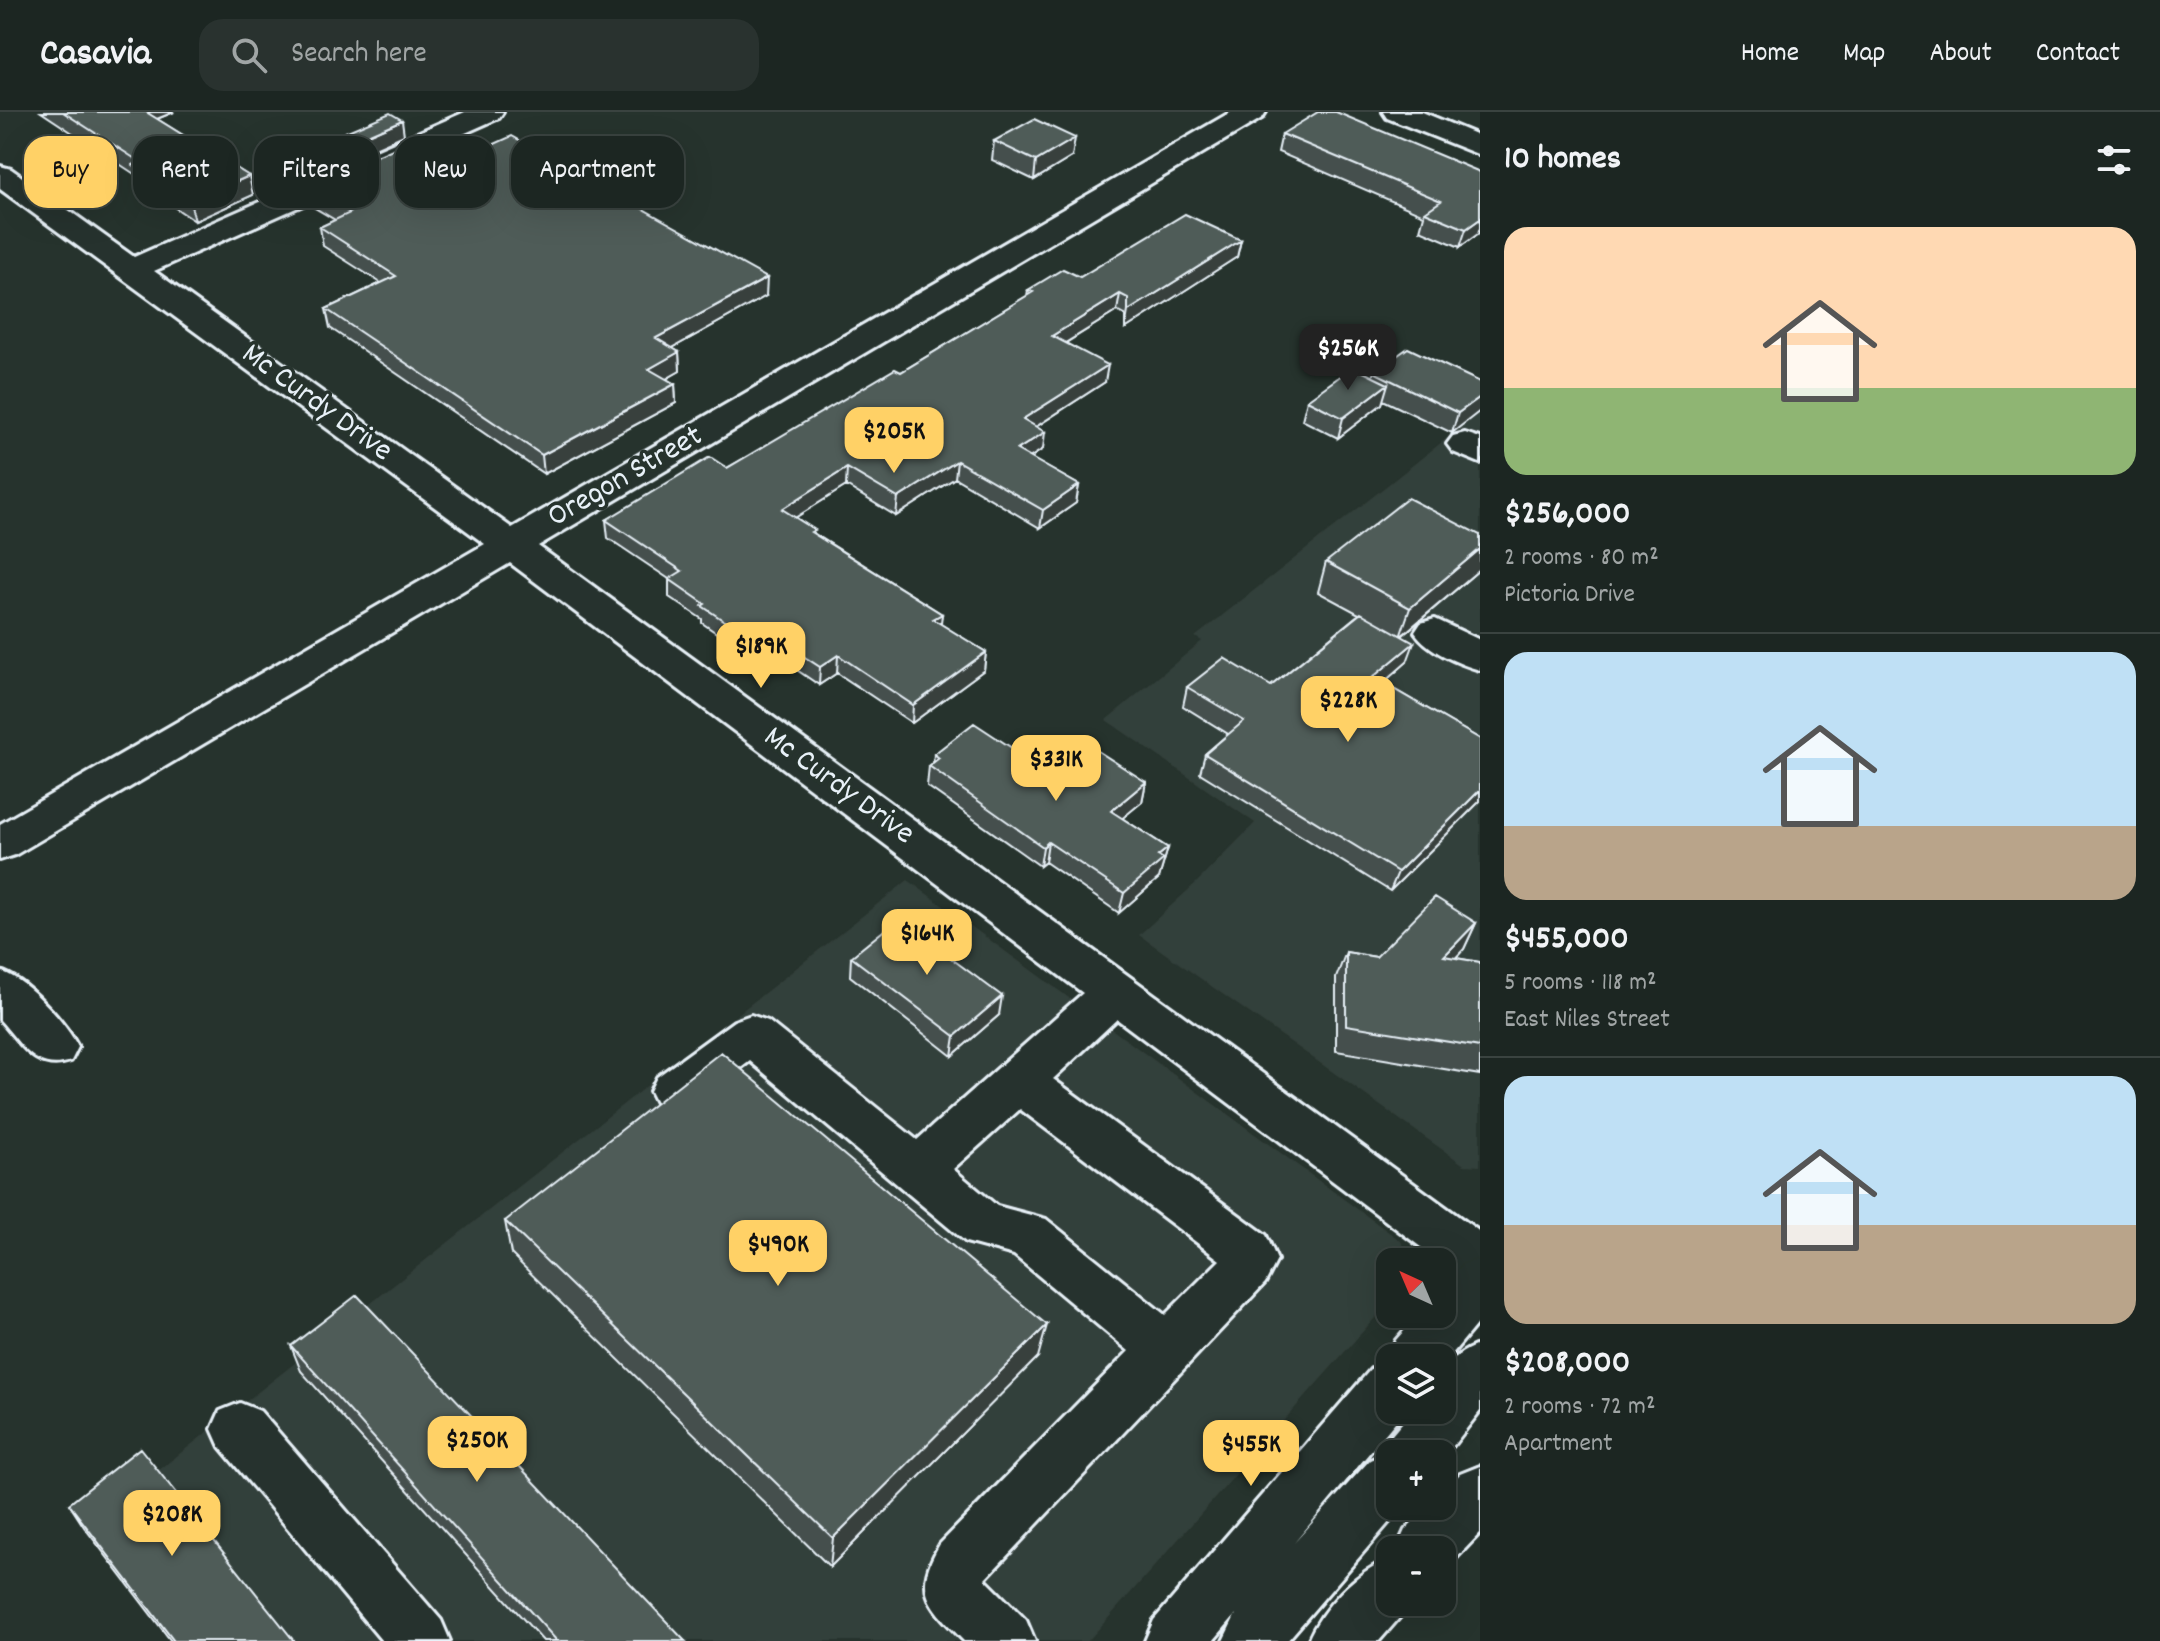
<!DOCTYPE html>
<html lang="en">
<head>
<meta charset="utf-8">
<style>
  :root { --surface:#1c2622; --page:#29322f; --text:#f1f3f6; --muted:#a0a5a5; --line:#3a4340; --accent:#ffd166 }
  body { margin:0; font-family:Dekko,sans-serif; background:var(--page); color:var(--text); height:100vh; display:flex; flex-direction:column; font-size:30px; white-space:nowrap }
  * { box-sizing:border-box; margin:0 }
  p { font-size:26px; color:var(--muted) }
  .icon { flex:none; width:44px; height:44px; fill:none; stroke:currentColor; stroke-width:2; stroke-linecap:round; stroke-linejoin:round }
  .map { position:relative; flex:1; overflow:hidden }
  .details { display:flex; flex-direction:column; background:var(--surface); width:680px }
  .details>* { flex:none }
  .guide { position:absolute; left:24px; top:24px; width:760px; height:72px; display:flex; gap:16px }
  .needle { width:52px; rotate:316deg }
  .controls { position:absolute; left:1376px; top:1136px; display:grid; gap:16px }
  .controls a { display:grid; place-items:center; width:80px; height:80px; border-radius:16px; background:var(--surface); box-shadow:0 8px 32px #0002,0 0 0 2px var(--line); font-size:40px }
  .price { position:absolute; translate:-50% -68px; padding:0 18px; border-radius:16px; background:var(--accent); color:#111; font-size:26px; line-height:52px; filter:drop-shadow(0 2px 4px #0008) }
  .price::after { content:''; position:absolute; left:50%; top:48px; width:24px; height:18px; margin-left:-12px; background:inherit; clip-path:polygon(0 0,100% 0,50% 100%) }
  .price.on { background:#222; color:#fff }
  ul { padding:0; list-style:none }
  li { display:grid; align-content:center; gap:16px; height:424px; padding:0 24px }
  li+li { border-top:2px solid var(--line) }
  li span { display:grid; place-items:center; height:248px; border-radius:24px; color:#555 }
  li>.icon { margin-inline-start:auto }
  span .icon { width:144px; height:144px; fill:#fffc; stroke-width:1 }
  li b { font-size:34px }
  h2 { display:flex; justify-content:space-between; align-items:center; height:96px; padding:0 24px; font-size:34px }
  .pill { padding:0 28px; border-radius:24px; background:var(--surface); box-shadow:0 8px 32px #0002,0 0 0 2px var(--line); font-size:28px; line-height:72px }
  .pill.on { background:var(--accent); color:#111 }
  header { display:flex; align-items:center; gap:48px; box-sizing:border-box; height:112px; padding:0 40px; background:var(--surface); border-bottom:2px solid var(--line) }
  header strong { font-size:38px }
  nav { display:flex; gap:44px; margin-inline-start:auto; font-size:28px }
  .search { width:560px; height:72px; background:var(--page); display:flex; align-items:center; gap:20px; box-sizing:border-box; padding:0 28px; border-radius:24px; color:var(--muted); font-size:30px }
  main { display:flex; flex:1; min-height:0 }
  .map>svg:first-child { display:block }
  .built { fill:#333f3a }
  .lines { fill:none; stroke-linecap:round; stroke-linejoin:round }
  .minor-casing { stroke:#e8f1f8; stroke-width:6 }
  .major-casing { stroke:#e8f1f8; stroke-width:6 }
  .minor { fill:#26332d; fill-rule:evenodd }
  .major { fill:#26332d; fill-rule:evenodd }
  .wall { fill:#454f4d; stroke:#e8f1f8; stroke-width:2 }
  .shaded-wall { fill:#38403e; stroke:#e8f1f8; stroke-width:2 }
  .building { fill:#505c59; stroke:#e8f1f8; stroke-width:2 }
  .labels { text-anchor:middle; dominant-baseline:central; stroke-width:7; stroke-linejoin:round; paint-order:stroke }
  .street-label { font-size:32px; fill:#e8f1f8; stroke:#26332d }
</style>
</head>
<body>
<header>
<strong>Casavia</strong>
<div class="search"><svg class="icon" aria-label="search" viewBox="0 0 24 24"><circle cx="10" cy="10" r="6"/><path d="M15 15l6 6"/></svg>Search here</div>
<nav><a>Home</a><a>Map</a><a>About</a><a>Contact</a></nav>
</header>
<main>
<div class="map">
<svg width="1480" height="1529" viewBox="0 0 1480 1529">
  <rect width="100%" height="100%" fill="#26332d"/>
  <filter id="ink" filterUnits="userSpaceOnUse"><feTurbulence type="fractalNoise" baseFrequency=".0125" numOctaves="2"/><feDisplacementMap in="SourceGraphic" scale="16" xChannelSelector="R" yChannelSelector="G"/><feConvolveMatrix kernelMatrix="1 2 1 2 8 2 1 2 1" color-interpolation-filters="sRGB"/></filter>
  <g filter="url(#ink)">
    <path class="built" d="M1480 300V1054L1464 1053 1139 823 1197 770 1255 711 1106 608 1202 529 1195 525Z
      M908 768 1401 1129 1409 1150H1390V1189L1088 1529H176L88 1414Z"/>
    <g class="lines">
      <g class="minor-casing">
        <path id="minor" d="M465 0H503L499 6 154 159 512 416 1231 0H1266L1262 6 538 434 1480 1120V1173L1462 1166 1117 907 1053 967 1266 1123 1277 1148 1265 1171 985 1467 1026 1508 1035 1529H964C929 1493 912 1480 940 1432L1129 1239 1014 1143 966 1130 750 949 691 993 674 999 657 993 650 979 657 965 734 909 751 903 768 909 917 1028 1083 881 510 451 15 743 0 748V712L485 432 0 77V54L11 57 134 145ZM1020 997 1220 1148 1165 1203 1046 1107 997 1094 953 1057Z
          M1383 0H1422L1480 24V43L1387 6Z
          M1465 321 1480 326V351L1453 340 1447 332 1453 324Z
          M1435 507 1480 528V558C1459 552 1427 539 1415 520L1421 511Z
          M0 859C27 867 65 910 78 935L71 949C35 961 22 932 0 908Z
          M240 1291 260 1299 441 1508 450 1529H382L220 1335 212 1317 220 1299Z"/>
      </g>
      <g class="major-casing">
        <path id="major" d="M1480 1146V1208L1442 1254V1246H1390V1298H1405L1294 1431 1370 1348 1384 1342 1392 1323 1413 1298H1442C1442 1262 1443 1246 1480 1232V1299L1442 1348V1342H1390V1394H1403L1287 1529H1223L1236 1502 1213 1529H1145L1154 1508 1371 1257 1390 1250 1388 1246 1396 1228 1419 1202H1442V1175L1462 1152Z
          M1480 1354V1421L1445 1458 1442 1459V1438H1396L1405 1418 1428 1394H1442V1380L1460 1362Z
          M1390 1446V1490H1413L1379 1529H1308C1322 1495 1356 1460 1390 1446Z"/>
      </g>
      <use href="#minor" class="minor"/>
      <use href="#major" class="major"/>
    </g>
    <path class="wall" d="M41 0H174L157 7 249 64 253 83 195 109 138 71 136 63Z
      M1282 22 1480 60V123L1478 122 1460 135 1420 118 1424 103 1278 40Z
      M404 23 283 77 270 69 267 53Z
      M994 29 1072 45 1034 68 992 48Z
      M468 44 766 184 672 236 679 240 680 259 666 267 675 272 676 291 544 362 330 216 326 197 381 171 323 134 320 115 335 108 310 93 306 75Z
      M1241 128 1237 145 1125 217V203L1117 199 1066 231 1105 270 1036 315 1043 337 1030 346 1079 373 1076 391 1040 416 955 366 896 404 846 374 796 405 815 422 942 502 940 512 986 540 984 558 912 611 837 561 819 573 760 533 747 542 702 511V507L669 485V467L608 426 606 408 727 356 901 260 1027 184 1028 178Z
      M1374 260 1480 270 1452 321 1383 288 1382 292 1338 326 1302 308 1307 288 1372 265Z
      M1480 423V457L1402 524 1407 550 1383 571 1480 627V689L1390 779 1200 661 1205 642 1228 622 1183 594 1187 575 1271 574 1359 502 1318 480 1326 450Z
      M934 642 1053 663 1146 670 1142 690 1122 706 1168 736 1159 766 1119 801 1045 750 1040 754 927 674 929 654 933 651Z
      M1476 811 1464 837 1456 846 1480 850V963L1336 939V866L1346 840 1376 845Z
      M851 845 999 903 952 944 850 864Z
      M505 1109 1038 1245 830 1455 511 1142Z
      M291 1234 685 1529H543L301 1259Z
      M69 1392 294 1529H171L84 1415Z"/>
    <path class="shaded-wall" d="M139 0H174L142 13Z
      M402 8 404 23 283 77 280 61Z
      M1075 26 1072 45 1034 68 1036 49Z
      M249 64 253 83 195 109 190 90Z
      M1480 107V116L1478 122 1460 135 1466 117Z
      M1241 128 1237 145 1125 217 1128 199Z
      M767 166 766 184 656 245V226Z
      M1120 182 1117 199 1049 241 1052 224Z
      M679 240 680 259 650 276 649 257Z
      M1108 253 1105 270 1020 325 1023 307Z
      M675 272 676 291 544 362 542 343Z
      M1388 272 1382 292 1338 326 1343 306Z
      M1480 285V299L1452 321 1458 301Z
      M1045 320 1043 337 1014 356 1017 338Z
      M957 349 955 366 896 404 898 386Z
      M847 356 846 374 782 414V397Z
      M1079 373 1076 391 1040 416 1043 398Z
      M1480 437V457L1400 525 1410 496Z
      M942 502 940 519 933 507Z
      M760 516V533L747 542V524Z
      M1414 531 1407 550 1367 585 1373 565Z
      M986 540 984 558 912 611 913 593Z
      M838 543 837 561 819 573 820 555Z
      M1146 670 1142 690 1107 719 1111 699Z
      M1480 678V689L1390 779 1398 760Z
      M1048 730 1045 750 1040 754 1043 735Z
      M1168 736 1159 766 1119 801 1124 781 1158 744Z
      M1476 811 1464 837 1433 870 1444 844Z
      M1002 884 999 903 952 944 955 924Z
      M1047 1213 1038 1245 830 1455 833 1426Z"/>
    <path class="building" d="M63 0H146L249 64 190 90 133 53 140 50Z
      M1318 0H1336L1480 60V107L1466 117 1425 100 1441 89 1282 22Z
      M390 1 402 8 280 61 267 53Z
      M1034 7 1075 26 1036 49 994 29Z
      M429 21 468 44 512 24 767 166 656 226 679 240 649 257 675 272 542 343 326 197 396 164 320 115 350 101 306 75Z
      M1185 102 1241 128 1128 199V186L1120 182 1052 224 1108 253 1023 307 1045 320 1017 338 1079 373 1043 398 957 349 898 386 847 356 782 397 815 418 811 420 942 502 933 507 986 540 913 593 838 543 820 555 760 516 747 524 702 494 705 492 669 467 682 459 606 408 710 345 727 356 895 257 901 260 1033 180 1028 178 1063 157 1080 165Z
      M1408 236 1480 270V285L1458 301 1374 260Z
      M1353 255 1388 272 1343 306 1307 288Z
      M1408 386 1480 423V437L1410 496 1326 450Z
      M1361 501 1414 531 1373 565 1480 627V678L1398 760 1205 642 1244 609 1187 575 1224 546 1271 574Z
      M974 611 1053 663 1090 634 1146 670 1111 699 1168 736 1158 744 1164 747 1124 781 1048 730 1043 735 929 654 939 646 934 642Z
      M1435 785 1476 811 1444 844 1480 850V935L1346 913V840L1376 845Z
      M898 807 1002 884 955 924 851 845Z
      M721 940 1047 1213 833 1426 505 1109Z
      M357 1183 685 1529H557L291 1234Z
      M140 1336 294 1529H174L69 1392Z"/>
  </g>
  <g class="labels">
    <g class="street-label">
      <text transform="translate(316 292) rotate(36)">Mc Curdy Drive</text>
      <text transform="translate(626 366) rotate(-30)">Oregon Street</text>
      <text transform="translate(838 675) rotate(36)">Mc Curdy Drive</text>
    </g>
  </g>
</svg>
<div class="controls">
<a><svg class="needle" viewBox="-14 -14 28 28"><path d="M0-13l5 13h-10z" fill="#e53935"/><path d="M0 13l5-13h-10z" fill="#a0a5a5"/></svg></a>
<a><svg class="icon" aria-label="layers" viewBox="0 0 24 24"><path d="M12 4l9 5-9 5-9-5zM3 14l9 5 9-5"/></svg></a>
<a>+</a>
<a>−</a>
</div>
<b class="price on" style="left:1348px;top:280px">$256K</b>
<b class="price" style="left:894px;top:363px">$205K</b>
<b class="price" style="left:761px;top:578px">$189K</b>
<b class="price" style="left:1348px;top:632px">$228K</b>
<b class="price" style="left:1056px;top:691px">$331K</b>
<b class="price" style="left:927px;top:865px">$164K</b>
<b class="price" style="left:778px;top:1176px">$490K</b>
<b class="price" style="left:477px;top:1372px">$250K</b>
<b class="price" style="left:1251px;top:1376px">$455K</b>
<b class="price" style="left:172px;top:1446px">$208K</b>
<div class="guide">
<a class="pill on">Buy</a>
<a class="pill">Rent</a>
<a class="pill">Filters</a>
<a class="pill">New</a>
<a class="pill">Apartment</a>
</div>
</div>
<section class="details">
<h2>10 homes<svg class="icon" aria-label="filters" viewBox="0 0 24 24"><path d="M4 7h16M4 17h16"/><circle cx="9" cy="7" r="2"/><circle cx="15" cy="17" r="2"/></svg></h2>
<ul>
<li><span style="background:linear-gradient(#ffd9b3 65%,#8fb573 0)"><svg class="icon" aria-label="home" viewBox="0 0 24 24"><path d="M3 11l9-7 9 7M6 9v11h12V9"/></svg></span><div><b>$256,000</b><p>2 rooms · 80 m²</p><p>Pictoria Drive</p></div></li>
<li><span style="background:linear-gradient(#bfe0f5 70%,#b9a48a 0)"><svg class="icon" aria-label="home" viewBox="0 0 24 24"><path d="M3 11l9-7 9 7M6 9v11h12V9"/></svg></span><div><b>$455,000</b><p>5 rooms · 118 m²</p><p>East Niles Street</p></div></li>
<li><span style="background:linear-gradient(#bfe0f5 60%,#b9a48a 0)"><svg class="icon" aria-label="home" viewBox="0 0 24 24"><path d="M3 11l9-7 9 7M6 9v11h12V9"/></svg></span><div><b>$208,000</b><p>2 rooms · 72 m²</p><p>Apartment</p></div></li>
</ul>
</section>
</main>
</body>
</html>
